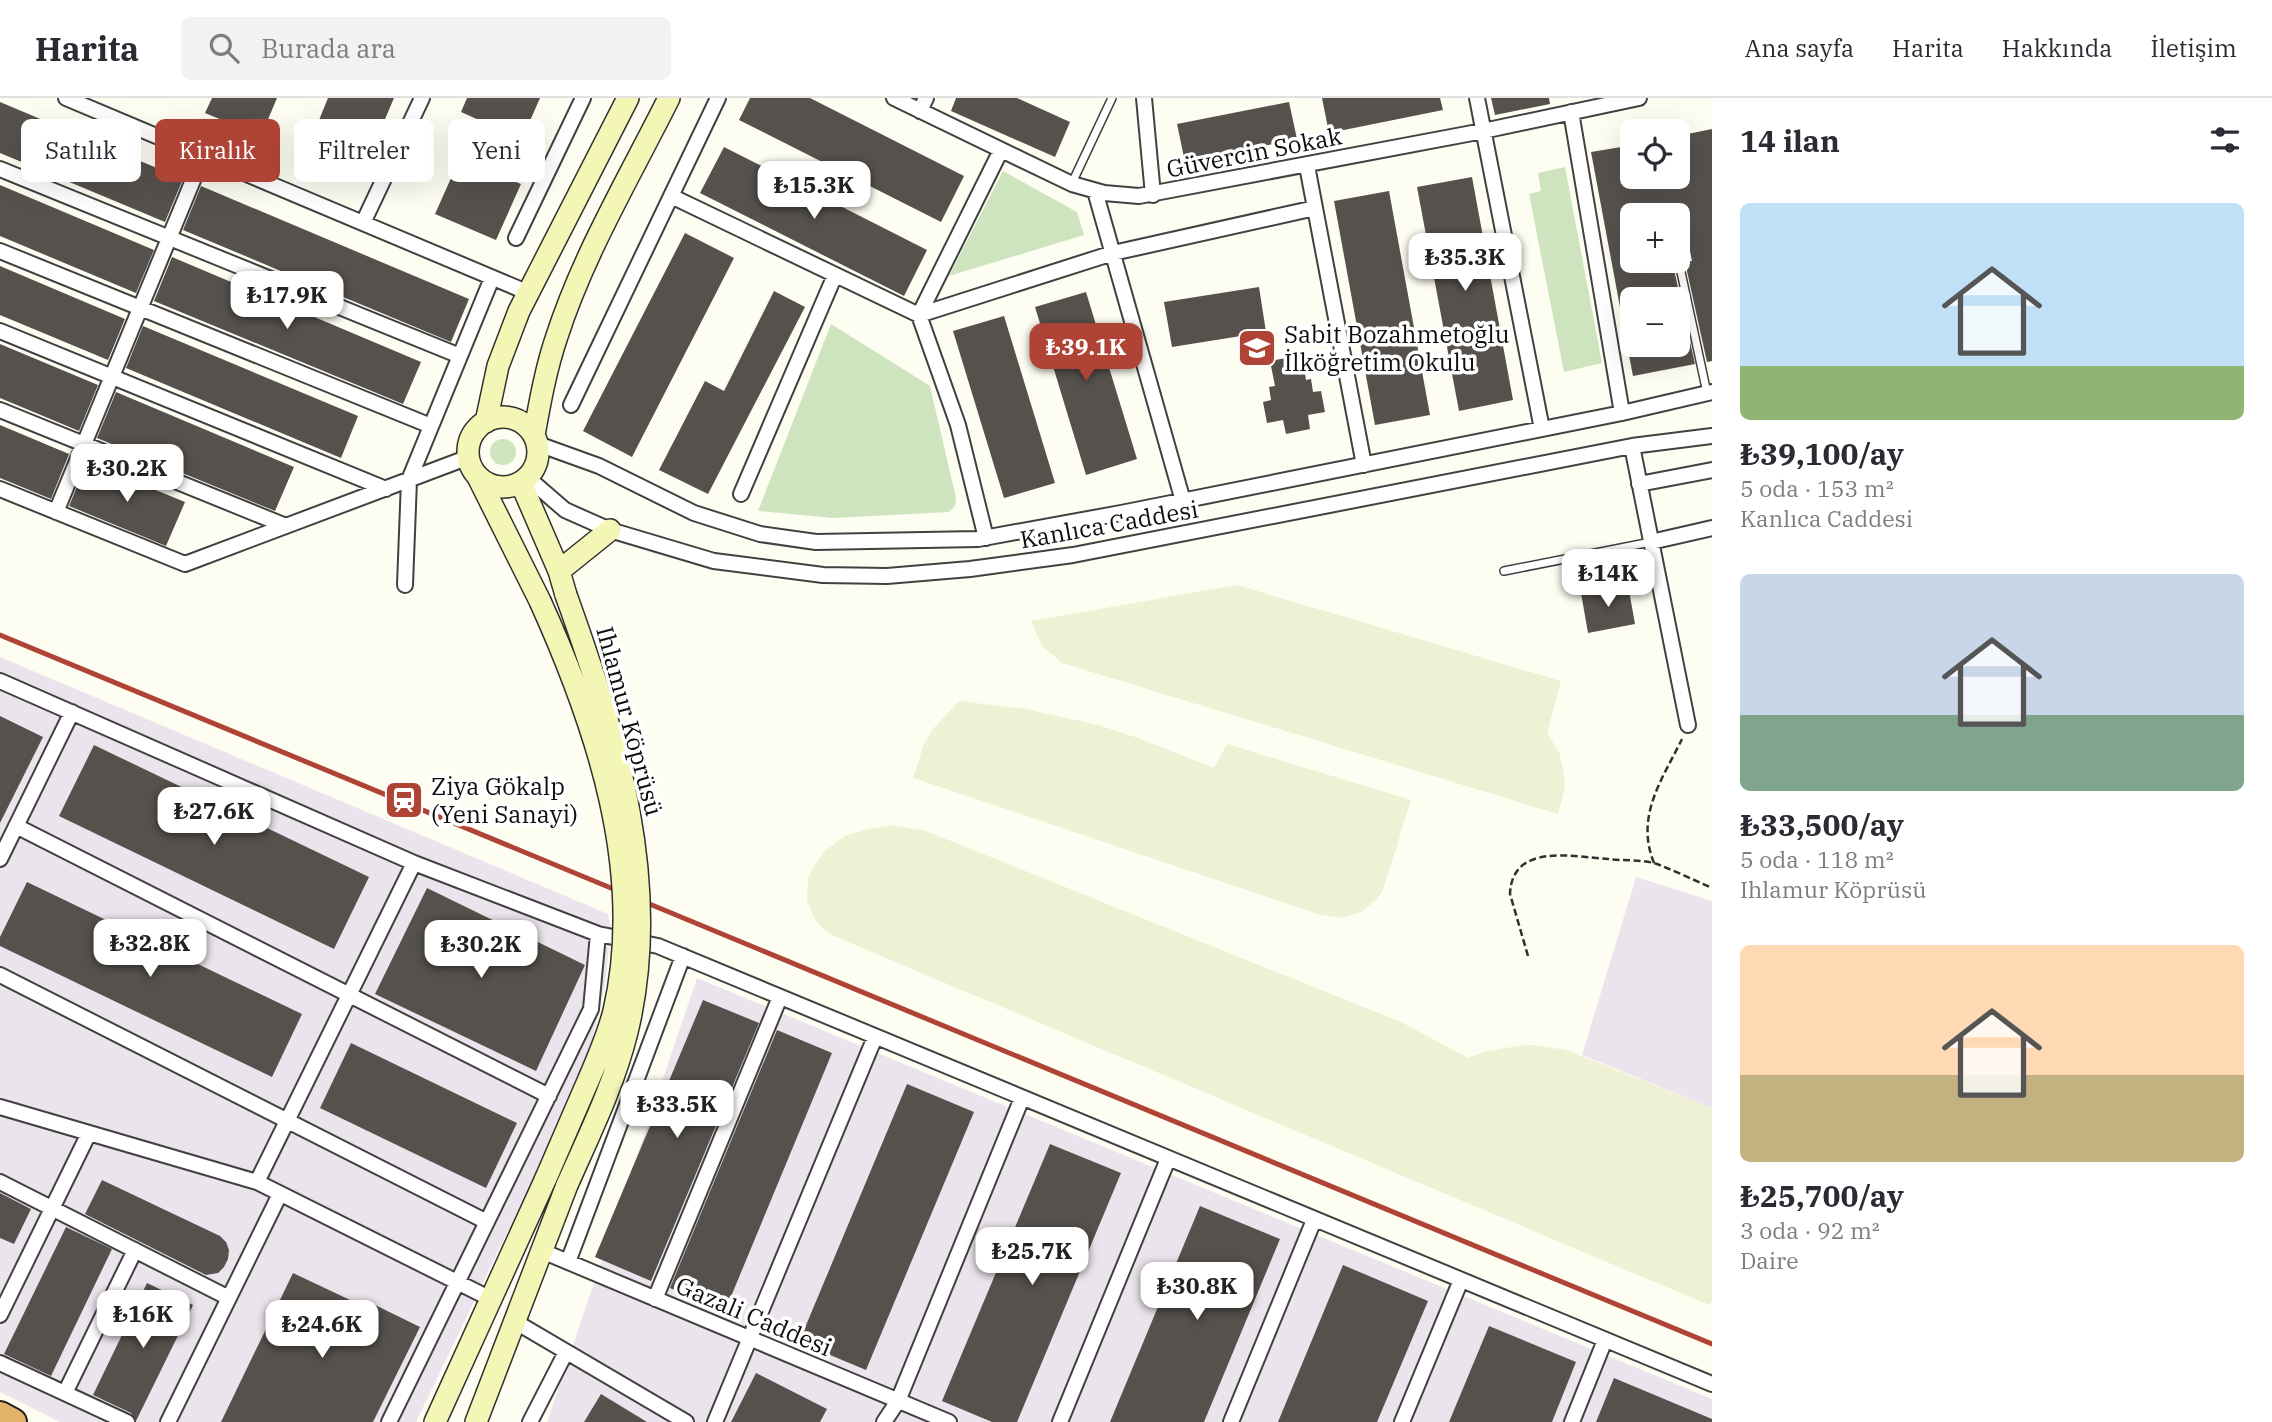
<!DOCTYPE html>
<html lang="tr">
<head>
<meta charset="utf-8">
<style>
  :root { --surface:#fff; --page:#f2f2f3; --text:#2b2b33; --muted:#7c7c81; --line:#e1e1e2; --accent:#ae4336 }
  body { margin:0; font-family:"IBM Plex Serif",serif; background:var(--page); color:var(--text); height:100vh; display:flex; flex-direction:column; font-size:26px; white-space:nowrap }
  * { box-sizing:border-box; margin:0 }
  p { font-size:23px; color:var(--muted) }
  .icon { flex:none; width:38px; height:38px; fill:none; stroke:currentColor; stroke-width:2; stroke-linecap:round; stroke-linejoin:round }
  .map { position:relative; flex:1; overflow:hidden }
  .sheet { display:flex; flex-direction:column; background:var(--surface); width:560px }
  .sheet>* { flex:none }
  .guide { position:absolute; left:21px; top:21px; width:665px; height:63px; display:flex; gap:14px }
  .buttons { position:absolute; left:1620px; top:21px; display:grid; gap:14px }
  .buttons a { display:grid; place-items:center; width:70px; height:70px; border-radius:10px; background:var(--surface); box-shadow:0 7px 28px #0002; font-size:35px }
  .price { position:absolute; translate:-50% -60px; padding:0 16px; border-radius:14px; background:#fff; color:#222; font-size:23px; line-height:46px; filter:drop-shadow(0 2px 4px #0008) }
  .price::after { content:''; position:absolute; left:50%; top:42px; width:21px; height:16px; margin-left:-10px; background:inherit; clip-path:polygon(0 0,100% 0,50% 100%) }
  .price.active { background:var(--accent); color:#fff }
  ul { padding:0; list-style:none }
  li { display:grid; align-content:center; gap:14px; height:371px; padding:0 28px }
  li span { display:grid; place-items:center; height:217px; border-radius:10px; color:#555 }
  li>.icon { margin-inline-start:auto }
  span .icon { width:126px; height:126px; fill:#fffc; stroke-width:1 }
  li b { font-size:30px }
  h2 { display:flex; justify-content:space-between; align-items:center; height:84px; padding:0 28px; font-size:30px }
  .tag { padding:0 24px; border-radius:10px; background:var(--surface); box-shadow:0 7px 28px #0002; font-size:24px; line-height:63px }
  .tag.active { background:var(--accent); color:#fff }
  header { display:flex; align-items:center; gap:42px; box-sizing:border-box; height:98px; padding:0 35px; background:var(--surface); border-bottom:2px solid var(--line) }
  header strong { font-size:33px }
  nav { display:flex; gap:38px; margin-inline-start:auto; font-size:24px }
  .search { width:490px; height:63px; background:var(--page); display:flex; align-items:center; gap:18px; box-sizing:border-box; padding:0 24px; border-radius:10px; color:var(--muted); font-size:26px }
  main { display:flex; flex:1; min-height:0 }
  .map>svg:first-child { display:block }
  .industrial { fill:#ece4ec }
  .farmland { fill:#eff1d4 }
  .green { fill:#cde4bf }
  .building { fill:#56514c }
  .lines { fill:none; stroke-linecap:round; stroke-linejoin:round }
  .lane-casing { stroke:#414141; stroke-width:10 }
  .street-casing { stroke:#414141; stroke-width:18 }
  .secondary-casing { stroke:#303030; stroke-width:24 }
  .highway-casing { stroke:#1f1f1f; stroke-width:30 }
  .path { stroke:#303030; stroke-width:2.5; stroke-dasharray:7 3.5; stroke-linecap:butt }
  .lane { stroke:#fff; stroke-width:7 }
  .street { stroke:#fff; stroke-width:14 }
  .secondary { stroke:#f3f6b4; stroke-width:21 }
  .highway { stroke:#e3b36a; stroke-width:26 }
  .rail { stroke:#ae4336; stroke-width:5 }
  .secondary-bridge-casing { stroke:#303030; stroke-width:24; stroke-linecap:butt }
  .secondary-bridge { stroke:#f3f6b4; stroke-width:21 }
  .labels { text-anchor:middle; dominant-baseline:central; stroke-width:7; stroke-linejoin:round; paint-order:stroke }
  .street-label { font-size:24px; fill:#0e0e0e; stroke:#fff }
  .poi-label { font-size:24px; fill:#0e0e0e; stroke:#fff; text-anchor:start }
</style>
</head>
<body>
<header>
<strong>Harita</strong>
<div class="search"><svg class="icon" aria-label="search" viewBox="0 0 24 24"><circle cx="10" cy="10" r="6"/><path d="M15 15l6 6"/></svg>Burada ara</div>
<nav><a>Ana sayfa</a><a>Harita</a><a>Hakkında</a><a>İletişim</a></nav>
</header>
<main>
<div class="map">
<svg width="1712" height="1324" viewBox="0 0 1712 1324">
  <rect width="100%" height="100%" fill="#fdfdf2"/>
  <path class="industrial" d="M0 559 608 816 611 832 605 887 589 954 577 989 416 1324H60L0 1294Z
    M1636 779 1712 803V1010L1582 957Z
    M697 880 1712 1301V1324H547Z"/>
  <path class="farmland" d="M1237 487 1561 583 1547 635 1559 654 1564 676 1565 690 1558 716 1062 565 1042 548 1031 523Z
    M959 603 1025 611 1098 627 1138 640 1214 670 1227 646 1411 702 1383 792 1377 801 1361 814 1341 820 1321 817 913 680 924 646 933 631Z
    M893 727 926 733 1401 924 1468 960 1484 954 1517 948 1534 947 1566 952 1712 1010V1203L1709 1207 829 836 815 822 807 802 808 781 812 771 825 753 845 738 869 731Z"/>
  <path class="green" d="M1565 69 1602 265 1564 274 1529 96 1541 93 1538 75Z
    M1003 73 1077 114 1084 137 949 178Z
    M831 226 930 288 956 400 955 408 949 414 833 420 758 413Z
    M490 354a13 13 0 1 1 26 0a13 13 0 1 1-26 0Z"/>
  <path class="building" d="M212 0H277L261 38 205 15Z
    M328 0H394L371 54 315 32Z
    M467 0H540L522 41 461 14Z
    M750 0H810L964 78 941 124 739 22Z
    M956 0H1017L1070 24 1055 59 951 13Z
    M1322 0H1440L1443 12 1329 35Z
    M1491 0H1549L1550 6 1495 17Z
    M0 4 183 81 165 124 0 55Z
    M1289 4 1297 41 1185 64 1177 26Z
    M1712 31V263L1707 264 1685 164 1692 163 1683 117H1633V174L1673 167 1695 266 1633 278 1627 247H1678V201H1633V241H1626L1591 54 1633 47V79H1678V38Z
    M724 49 927 152 904 198 700 95Z
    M460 60 521 86 496 142 435 116Z
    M1472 79 1513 302 1459 313 1417 89Z
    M0 87 154 152 136 195 0 138Z
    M201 88 469 201 451 244 183 132Z
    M1389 93 1430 317 1375 327 1334 103Z
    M685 135 734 160 632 359 583 333Z
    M172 159 421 264 403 306 154 203Z
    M0 168 125 221 108 262 0 217Z
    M1259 189 1266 234 1172 249 1164 204Z
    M774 193 805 209 708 396 659 372 705 283 724 293Z
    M1086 194 1137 361 1086 377 1035 209Z
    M1004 218 1055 385 1004 400 953 233Z
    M143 228 358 318 341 360 126 270Z
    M0 246 98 287 79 333 0 300Z
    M1302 257 1306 282 1311 281 1313 294 1321 293 1325 314 1308 317 1310 331 1286 336 1283 322 1267 325 1263 304 1271 302 1269 289 1275 288 1270 263Z
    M116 294 294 369 275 413 97 340Z
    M0 327 69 356 51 401 0 380Z
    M87 364 185 404 166 448 69 408Z
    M1628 487 1635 526 1588 535 1581 495Z
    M0 618 43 639 0 725Z
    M94 647 369 779 334 851 59 718Z
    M27 784 302 916 272 979 0 848V839Z
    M427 790 585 867 536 973 375 896Z
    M703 902 759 925 651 1183 595 1159Z
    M777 932 832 955 725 1213 670 1190Z
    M351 945 517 1025 486 1090 320 1010Z
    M907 986 974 1014 866 1272 799 1244Z
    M1050 1046 1121 1075 1017 1324H992L942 1303Z
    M102 1082 220 1138 226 1144 229 1152 228 1161 224 1169 218 1175 206 1177 85 1116Z
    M0 1095 31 1111 14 1146 0 1140Z
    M1200 1108 1280 1141 1204 1324H1110Z
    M66 1129 112 1151 51 1278 4 1256Z
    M1343 1167 1428 1203 1377 1324H1278Z
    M293 1175 367 1210 369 1204 420 1229 373 1324H221Z
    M147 1185 193 1207 136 1323 131 1315 93 1297Z
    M1489 1228 1576 1264 1552 1324H1449Z
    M756 1275 827 1311 820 1324H731Z
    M1614 1280 1712 1321V1324H1596Z
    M601 1296 647 1324H584Z"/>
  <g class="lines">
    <g class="lane-casing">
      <path id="lane" d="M1072 85 1112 0
        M1678 160 1707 295
        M1504 473 1651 444"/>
    </g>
    <g class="street-casing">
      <path id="street" d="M66 0 529 195
        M894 0 1072 86 1104 95 1139 98 1483 33 1639 0
        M1144 0 1153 97
        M1477 0 1542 331
        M920 13 926 0
        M1571 14 1622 315
        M1307 68 1364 367
        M0 71 460 258
        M1095 93 1183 403
        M671 98 919 217 1113 155 1315 110
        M363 125 422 0
        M516 140 583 0
        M0 153 431 328
        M0 233 386 391
        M571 307 718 0
        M0 312 286 428
        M538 346 599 368 694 415 760 436 816 444 978 441 1121 415 1622 315 1712 294
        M1632 348 1688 627
        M528 380 565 412 610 432 714 463 823 477 887 478 970 471 1073 457 1632 348 1712 338
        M1639 386 1712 372
        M0 391 185 466 469 359
        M741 396 835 177
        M56 414 203 58
        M986 440 958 327 919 217 1001 52
        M1651 444 1712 430
        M405 487 409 382 492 180
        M0 583 414 765 598 836 658 848 1712 1286
        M16 728 549 998
        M0 761 72 614
        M0 877 487 1124
        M0 1009 257 1084 491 1201
        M0 1084 229 1200
        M257 1084 414 765
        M542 1153 949 1324
        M568 1164 683 858
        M655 1201 780 899
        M0 1217 89 1035
        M514 1223 686 1324
        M0 1265 127 1324
        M65 1295 135 1152
        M168 1324 280 1096
        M389 1324 591 911 598 836
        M530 1324 566 1254
        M715 1324 875 939
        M884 1324 898 1303 1022 1000
        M1060 1324 1168 1061
        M1231 1324 1314 1122
        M1402 1324 1461 1182
        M1572 1324 1605 1242"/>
    </g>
    <g class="secondary-casing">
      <path id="secondary" d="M468 354a35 35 0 1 1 70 0a35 35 0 1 1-70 0Z
        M486 324 498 268 519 213 628 0
        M534 337C540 304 546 270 557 238 584 155 630 78 669 0
        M478 379 540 503
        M521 385 559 473 566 497
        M559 473 610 432
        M435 1324 546 1080
        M476 1324 567 1087"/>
    </g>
    <g class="highway-casing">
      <path id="highway" d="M0 1317 13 1324"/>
    </g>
    <path class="path" d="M1654 765C1635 718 1662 682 1682 641
      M1528 858 1510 796C1512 744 1574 759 1608 761 1623 763 1642 761 1657 766 1675 773 1694 782 1712 790"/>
    <use href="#lane" class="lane"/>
    <use href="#street" class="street"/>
    <use href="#secondary" class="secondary"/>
    <use href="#highway" class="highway"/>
    <path class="rail" d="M0 537 1712 1246"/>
    <g class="secondary-bridge-casing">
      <path id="secondary-bridge" d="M566 497C616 636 663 786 627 934 614 987 589 1037 567 1087
        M540 503C597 629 646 774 614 913 608 937 598 960 588 983 574 1015 560 1048 546 1080"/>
    </g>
    <use href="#secondary-bridge" class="secondary-bridge"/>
  </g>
  <defs>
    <g id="school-square" transform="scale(2.0125)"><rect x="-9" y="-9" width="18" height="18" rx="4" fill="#ae4336" stroke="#fff"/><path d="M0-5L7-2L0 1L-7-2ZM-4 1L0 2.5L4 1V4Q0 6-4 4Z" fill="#fff"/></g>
    <g id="station-square" transform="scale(2.0125)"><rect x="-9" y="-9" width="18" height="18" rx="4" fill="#ae4336" stroke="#fff"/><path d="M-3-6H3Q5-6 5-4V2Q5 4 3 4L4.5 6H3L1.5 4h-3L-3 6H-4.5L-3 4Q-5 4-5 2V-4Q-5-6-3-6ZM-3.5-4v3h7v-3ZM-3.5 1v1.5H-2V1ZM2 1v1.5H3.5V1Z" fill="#fff"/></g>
  </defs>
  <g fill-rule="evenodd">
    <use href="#school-square" x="1257" y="250"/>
    <use href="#station-square" x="404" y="702"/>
  </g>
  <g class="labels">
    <g class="street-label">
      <text transform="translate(1254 54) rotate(-11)">Güvercin Sokak</text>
      <text transform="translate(1109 426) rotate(-10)">Kanlıca Caddesi</text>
      <text transform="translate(630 623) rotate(75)">Ihlamur Köprüsü</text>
      <text transform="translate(754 1218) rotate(23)">Gazali Caddesi</text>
    </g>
    <g class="poi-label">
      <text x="1284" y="236">Sabit Bozahmetoğlu<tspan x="1284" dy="28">İlköğretim Okulu</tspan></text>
      <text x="431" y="688">Ziya Gökalp<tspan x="431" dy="28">(Yeni Sanayi)</tspan></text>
    </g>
  </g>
</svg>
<div class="buttons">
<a><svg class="icon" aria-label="locate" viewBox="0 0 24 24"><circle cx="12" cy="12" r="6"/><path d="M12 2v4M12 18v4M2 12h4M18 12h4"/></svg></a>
<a>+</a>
<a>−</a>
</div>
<b class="price" style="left:814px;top:123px">₺15.3K</b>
<b class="price" style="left:1465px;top:195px">₺35.3K</b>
<b class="price" style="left:287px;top:233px">₺17.9K</b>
<b class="price active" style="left:1086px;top:285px">₺39.1K</b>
<b class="price" style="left:127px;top:406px">₺30.2K</b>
<b class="price" style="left:1608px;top:511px">₺14K</b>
<b class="price" style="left:214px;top:749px">₺27.6K</b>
<b class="price" style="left:150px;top:881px">₺32.8K</b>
<b class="price" style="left:481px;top:882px">₺30.2K</b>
<b class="price" style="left:677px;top:1042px">₺33.5K</b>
<b class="price" style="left:1032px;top:1189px">₺25.7K</b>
<b class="price" style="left:1197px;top:1224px">₺30.8K</b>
<b class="price" style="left:143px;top:1252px">₺16K</b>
<b class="price" style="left:322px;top:1262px">₺24.6K</b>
<div class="guide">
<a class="tag">Satılık</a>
<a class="tag active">Kiralık</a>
<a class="tag">Filtreler</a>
<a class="tag">Yeni</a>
</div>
</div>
<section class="sheet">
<h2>14 ilan<svg class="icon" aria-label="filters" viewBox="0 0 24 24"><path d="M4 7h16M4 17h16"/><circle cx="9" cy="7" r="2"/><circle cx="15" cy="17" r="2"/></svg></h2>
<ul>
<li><span style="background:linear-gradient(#bfe0f5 75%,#8fb573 0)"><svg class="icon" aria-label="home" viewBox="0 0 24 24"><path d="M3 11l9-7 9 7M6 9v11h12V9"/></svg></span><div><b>₺39,100/ay</b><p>5 oda · 153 m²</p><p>Kanlıca Caddesi</p></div></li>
<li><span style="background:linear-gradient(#c9d6e8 65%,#7fa58c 0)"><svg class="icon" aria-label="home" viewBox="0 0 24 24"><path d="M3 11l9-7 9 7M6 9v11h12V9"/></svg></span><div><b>₺33,500/ay</b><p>5 oda · 118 m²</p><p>Ihlamur Köprüsü</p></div></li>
<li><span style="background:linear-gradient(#ffd9b3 60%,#c2b280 0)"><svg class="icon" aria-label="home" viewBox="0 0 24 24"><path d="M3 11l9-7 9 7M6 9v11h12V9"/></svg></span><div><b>₺25,700/ay</b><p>3 oda · 92 m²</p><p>Daire</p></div></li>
</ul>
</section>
</main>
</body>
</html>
